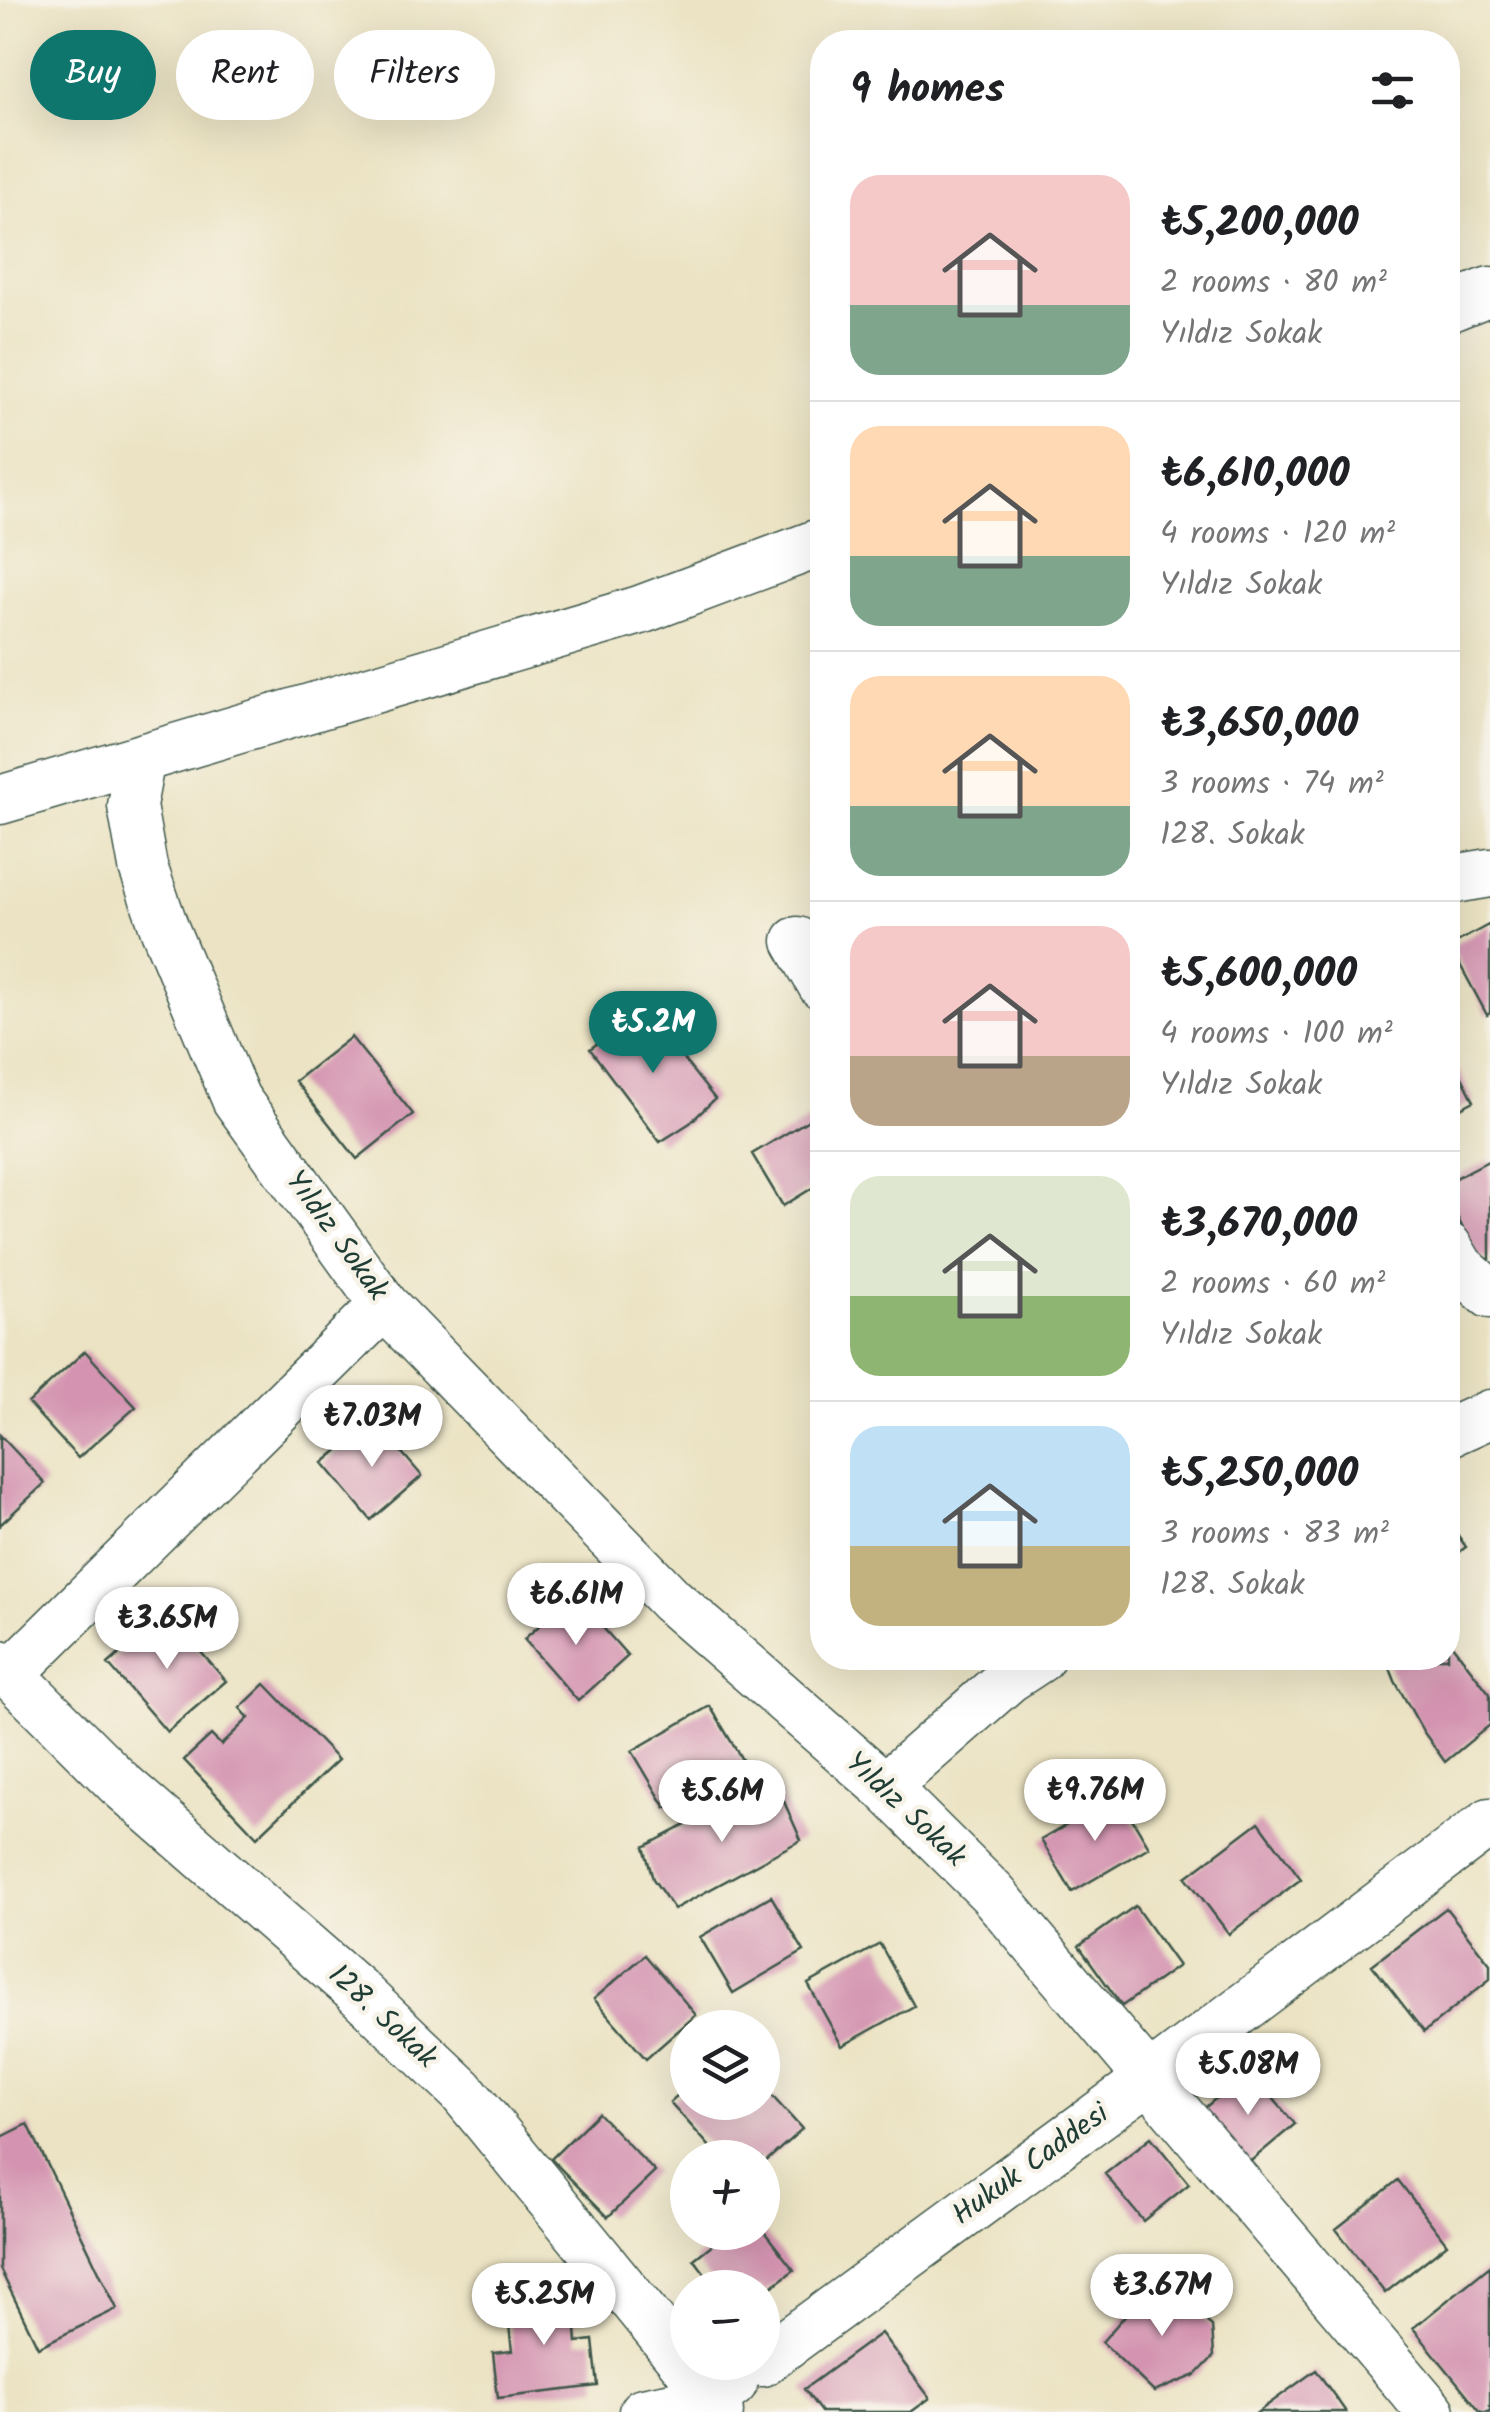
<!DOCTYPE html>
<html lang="en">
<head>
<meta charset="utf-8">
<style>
  :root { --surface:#fff; --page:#f2f2f2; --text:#202124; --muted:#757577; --line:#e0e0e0; --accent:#0f766e }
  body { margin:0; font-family:Kalam,sans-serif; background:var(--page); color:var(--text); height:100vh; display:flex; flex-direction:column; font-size:38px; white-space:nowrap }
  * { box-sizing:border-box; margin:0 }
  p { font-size:32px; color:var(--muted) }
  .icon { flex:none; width:55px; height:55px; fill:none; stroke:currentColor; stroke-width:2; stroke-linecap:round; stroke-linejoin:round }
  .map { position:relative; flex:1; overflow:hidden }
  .side { position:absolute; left:810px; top:30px; width:650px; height:1640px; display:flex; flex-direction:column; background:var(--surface); border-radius:40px; box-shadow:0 10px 40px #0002 }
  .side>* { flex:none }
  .top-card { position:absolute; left:30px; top:30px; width:630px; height:90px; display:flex; gap:20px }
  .controls { position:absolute; left:670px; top:2010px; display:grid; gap:20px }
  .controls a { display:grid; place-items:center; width:110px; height:110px; border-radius:50%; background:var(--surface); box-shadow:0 10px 40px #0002; font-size:50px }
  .price { position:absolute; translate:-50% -85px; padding:0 22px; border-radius:35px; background:#fff; color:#222; font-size:32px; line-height:65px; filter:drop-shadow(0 2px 5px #0008) }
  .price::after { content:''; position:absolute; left:50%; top:60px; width:30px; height:22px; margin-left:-15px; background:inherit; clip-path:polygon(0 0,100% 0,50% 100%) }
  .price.selected { background:var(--accent); color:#fff }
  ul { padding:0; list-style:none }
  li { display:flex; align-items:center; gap:30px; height:250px; padding:0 40px }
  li+li { border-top:2px solid var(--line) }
  li span { display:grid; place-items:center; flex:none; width:280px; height:200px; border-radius:30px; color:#555 }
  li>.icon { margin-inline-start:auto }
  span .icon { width:120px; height:120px; fill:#fffc; stroke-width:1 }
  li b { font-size:42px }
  h2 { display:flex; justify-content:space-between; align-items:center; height:120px; padding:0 40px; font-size:42px }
  .chip { padding:0 35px; border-radius:45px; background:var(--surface); box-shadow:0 10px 40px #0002; font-size:35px; line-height:90px }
  .chip.selected { background:var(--accent); color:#fff }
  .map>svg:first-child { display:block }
  .building { fill:#d494b1 }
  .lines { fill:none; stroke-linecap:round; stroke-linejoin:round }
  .minor-casing { stroke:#3e5649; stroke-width:51 }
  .minor { stroke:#fff; stroke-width:48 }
  .labels { text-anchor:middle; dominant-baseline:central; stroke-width:9; stroke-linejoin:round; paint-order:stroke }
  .street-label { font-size:30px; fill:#1f3d34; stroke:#f7f3e8 }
</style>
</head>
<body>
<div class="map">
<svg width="1490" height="2412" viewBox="0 0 1490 2412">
  <rect width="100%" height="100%" fill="#f7f3e8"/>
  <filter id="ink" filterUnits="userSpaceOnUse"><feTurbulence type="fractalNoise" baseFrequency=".01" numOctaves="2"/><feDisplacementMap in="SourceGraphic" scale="20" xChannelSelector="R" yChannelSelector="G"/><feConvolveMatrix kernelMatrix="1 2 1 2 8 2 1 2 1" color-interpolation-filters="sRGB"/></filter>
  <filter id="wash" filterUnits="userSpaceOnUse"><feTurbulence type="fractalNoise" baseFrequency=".0048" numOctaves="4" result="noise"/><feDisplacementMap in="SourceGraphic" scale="40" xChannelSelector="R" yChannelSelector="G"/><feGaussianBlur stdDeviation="2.25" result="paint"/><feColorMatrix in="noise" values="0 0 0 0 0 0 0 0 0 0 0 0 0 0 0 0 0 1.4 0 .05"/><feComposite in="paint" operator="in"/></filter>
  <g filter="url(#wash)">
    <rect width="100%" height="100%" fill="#ebe3c3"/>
    <g id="blocks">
      <path class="building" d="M1490 924V1013L1487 1015 1450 946Z
        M643 1009 715 1099 690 1123 660 1142 590 1049Z
        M351 1037 413 1114 357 1159 295 1081Z
        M1448 1049 1474 1101 1448 1115Z
        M822 1112V1182L783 1206 752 1154Z
        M1490 1160V1259H1478L1448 1198V1182Z
        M85 1351 136 1407 78 1458 28 1403Z
        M374 1420 422 1476 371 1520 323 1463Z
        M0 1435 45 1483 0 1525Z
        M1448 1521 1466 1547 1448 1560Z
        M574 1595 628 1656 578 1701 524 1639Z
        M167 1613 226 1681 167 1732 108 1664Z
        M1448 1640 1490 1694V1725L1445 1762 1423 1731 1395 1681 1386 1658H1448Z
        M265 1684 338 1760 257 1837 184 1760 211 1735 221 1745 249 1718 240 1708Z
        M710 1706 744 1763 666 1808 632 1751Z
        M774 1779 801 1840 674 1909 653 1879 644 1847Z
        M1118 1795 1149 1847 1072 1892 1041 1840Z
        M1259 1822 1301 1879 1229 1934 1186 1877Z
        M771 1896 804 1951 733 1993 700 1937Z
        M1135 1906 1178 1966 1122 2006 1079 1946Z
        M1446 1908 1490 1964V1979L1424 2032 1372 1965Z
        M880 1944 914 2006 842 2046 808 1984Z
        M645 1955 696 2015 646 2059 594 1999Z
        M1249 2070 1295 2124 1246 2165 1200 2112Z
        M762 2085 802 2129 762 2165V2158H720L670 2102 688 2086V2102H762Z
        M598 2113 655 2172 608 2217 551 2159Z
        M28 2124 117 2309 38 2347 0 2269V2138Z
        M1151 2137 1189 2184 1143 2221 1105 2174Z
        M1398 2180 1447 2244 1385 2293 1336 2229Z
        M762 2229 794 2270 762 2294V2288H716L694 2259 728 2232H762Z
        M1490 2266V2412H1481L1413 2328Z
        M550 2280 552 2295 562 2294 564 2318 575 2316 577 2342 593 2340 598 2386 498 2398 493 2353 512 2351 508 2317 518 2316 516 2295 526 2294 525 2283Z
        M1156 2280 1212 2326 1214 2356 1196 2375 1154 2392 1102 2342Z
        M881 2333 930 2398 911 2412H821L804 2389Z
        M1316 2370 1346 2412H1258Z"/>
    </g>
  </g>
  <g filter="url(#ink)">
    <use href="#blocks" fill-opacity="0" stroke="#3e5649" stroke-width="2.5"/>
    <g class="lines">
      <g class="minor-casing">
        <path id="minor" d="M1448 308 1490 291
          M141 758 132 806 143 867 165 930 236 1099 384 1305 671 1600 885 1787 992 1893 1431 2412
          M0 800 640 610 822 542
          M1448 880 1490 873
          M797 941 822 985
          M1448 1247 1460 1267 1490 1294
          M1448 1433 1490 1414
          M0 1664 119 1783 355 1989 461 2090 713 2398 719 2412
          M10 1674 384 1305
          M885 1787 1008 1679 1040 1658
          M762 2362 1150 2078 1490 1822
          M643 2412 713 2398 733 2383"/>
      </g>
      <use href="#minor" class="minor"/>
    </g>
  </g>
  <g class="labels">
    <g class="street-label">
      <text transform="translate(336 1236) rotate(54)">Yıldız Sokak</text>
      <text transform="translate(905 1810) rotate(43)">Yıldız Sokak</text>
      <text transform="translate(382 2017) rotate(43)">128. Sokak</text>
      <text transform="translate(1031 2165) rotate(-36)">Hukuk Caddesi</text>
    </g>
  </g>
</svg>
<div class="controls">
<a><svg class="icon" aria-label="layers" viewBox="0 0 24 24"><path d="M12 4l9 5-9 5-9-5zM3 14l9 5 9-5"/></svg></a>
<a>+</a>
<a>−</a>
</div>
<b class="price selected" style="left:653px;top:1076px">₺5.2M</b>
<b class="price" style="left:372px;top:1470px">₺7.03M</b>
<b class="price" style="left:576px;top:1648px">₺6.61M</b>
<b class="price" style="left:167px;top:1672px">₺3.65M</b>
<b class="price" style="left:1095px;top:1844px">₺9.76M</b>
<b class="price" style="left:722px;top:1845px">₺5.6M</b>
<b class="price" style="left:1248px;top:2118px">₺5.08M</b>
<b class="price" style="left:1162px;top:2339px">₺3.67M</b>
<b class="price" style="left:544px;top:2348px">₺5.25M</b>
<div class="top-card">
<a class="chip selected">Buy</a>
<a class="chip">Rent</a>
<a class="chip">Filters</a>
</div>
<section class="side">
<h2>9 homes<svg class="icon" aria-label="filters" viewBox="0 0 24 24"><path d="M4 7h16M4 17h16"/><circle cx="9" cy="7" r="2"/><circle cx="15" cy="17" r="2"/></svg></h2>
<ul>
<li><span style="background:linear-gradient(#f6c9c9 65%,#7fa58c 0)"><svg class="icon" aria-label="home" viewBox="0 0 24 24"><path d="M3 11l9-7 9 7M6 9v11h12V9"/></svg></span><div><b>₺5,200,000</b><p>2 rooms · 80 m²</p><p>Yıldız Sokak</p></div></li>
<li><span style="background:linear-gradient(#ffd9b3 65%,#7fa58c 0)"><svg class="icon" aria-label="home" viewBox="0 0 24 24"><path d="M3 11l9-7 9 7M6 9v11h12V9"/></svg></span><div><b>₺6,610,000</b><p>4 rooms · 120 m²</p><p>Yıldız Sokak</p></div></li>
<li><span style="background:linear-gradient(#ffd9b3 65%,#7fa58c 0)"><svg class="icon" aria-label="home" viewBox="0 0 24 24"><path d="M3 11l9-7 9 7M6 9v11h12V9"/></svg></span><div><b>₺3,650,000</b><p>3 rooms · 74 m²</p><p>128. Sokak</p></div></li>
<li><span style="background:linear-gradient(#f6c9c9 65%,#b9a48a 0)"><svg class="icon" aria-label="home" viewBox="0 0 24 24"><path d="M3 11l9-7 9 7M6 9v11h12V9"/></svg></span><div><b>₺5,600,000</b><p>4 rooms · 100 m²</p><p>Yıldız Sokak</p></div></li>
<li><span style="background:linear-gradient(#dfe7d0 60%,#8fb573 0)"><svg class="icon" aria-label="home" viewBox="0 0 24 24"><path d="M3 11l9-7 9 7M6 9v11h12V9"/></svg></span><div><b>₺3,670,000</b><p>2 rooms · 60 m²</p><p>Yıldız Sokak</p></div></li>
<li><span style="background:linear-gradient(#bfe0f5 60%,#c2b280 0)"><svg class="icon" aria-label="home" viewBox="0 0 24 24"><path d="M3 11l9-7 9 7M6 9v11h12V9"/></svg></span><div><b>₺5,250,000</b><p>3 rooms · 83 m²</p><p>128. Sokak</p></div></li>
</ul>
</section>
</div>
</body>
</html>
